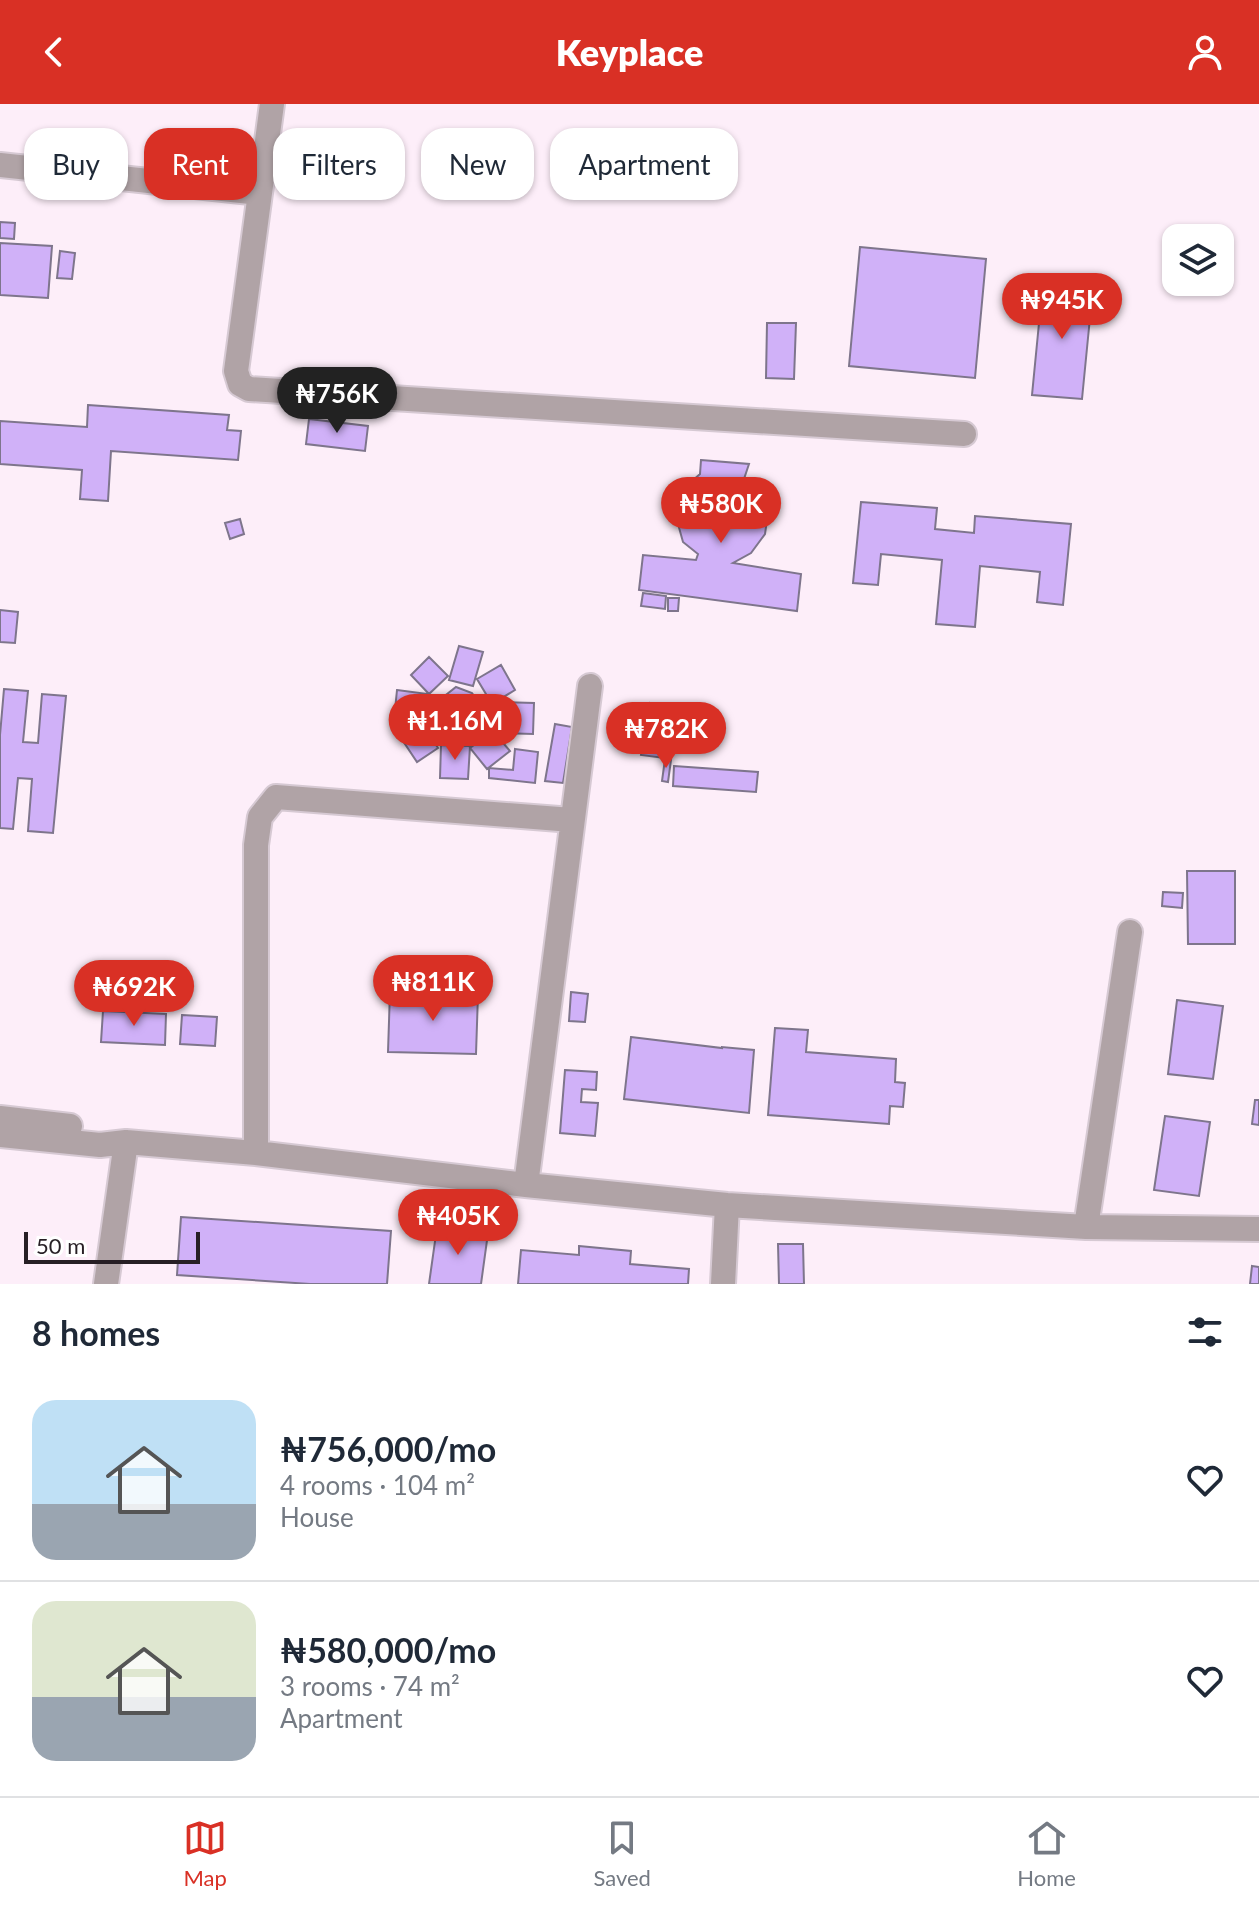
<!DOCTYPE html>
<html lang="en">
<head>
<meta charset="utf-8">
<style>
  :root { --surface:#fff; --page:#f2f2f3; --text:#1f2937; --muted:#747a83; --line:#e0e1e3; --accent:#d93025 }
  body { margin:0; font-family:Lato,sans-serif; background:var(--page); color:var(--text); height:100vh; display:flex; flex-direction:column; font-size:30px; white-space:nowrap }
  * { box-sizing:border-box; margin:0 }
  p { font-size:26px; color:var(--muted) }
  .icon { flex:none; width:44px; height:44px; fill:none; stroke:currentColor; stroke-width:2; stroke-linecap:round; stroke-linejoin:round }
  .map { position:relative; height:1180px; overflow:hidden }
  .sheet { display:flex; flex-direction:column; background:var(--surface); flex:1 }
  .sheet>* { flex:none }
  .guide { position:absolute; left:24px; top:24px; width:800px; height:72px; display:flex; gap:16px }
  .fabs { position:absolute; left:1162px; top:120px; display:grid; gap:16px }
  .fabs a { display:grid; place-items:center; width:72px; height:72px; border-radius:16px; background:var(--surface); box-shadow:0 2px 6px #0004; font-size:40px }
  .scale { position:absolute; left:24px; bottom:20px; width:176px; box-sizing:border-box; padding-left:8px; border:4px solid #271f25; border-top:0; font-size:22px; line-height:28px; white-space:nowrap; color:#271f25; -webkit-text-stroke:6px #fff; paint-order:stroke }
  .price { position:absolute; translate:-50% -68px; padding:0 18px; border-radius:28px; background:var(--accent); color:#fff; font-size:26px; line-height:52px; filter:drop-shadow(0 2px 4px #0008) }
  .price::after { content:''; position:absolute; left:50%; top:48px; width:24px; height:18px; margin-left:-12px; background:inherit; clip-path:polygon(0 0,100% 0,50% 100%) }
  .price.selected { background:#222; color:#fff }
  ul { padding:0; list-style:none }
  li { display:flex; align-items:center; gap:24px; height:200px; padding:0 32px }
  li+li { border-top:2px solid var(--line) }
  li span { display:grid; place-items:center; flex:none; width:224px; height:160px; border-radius:24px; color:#555 }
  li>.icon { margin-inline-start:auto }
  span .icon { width:96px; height:96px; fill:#fffc; stroke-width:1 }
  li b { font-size:34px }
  h2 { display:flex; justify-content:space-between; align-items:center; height:96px; padding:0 32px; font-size:34px }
  .chip { padding:0 28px; border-radius:24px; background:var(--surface); box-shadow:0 2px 6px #0004; font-size:28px; line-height:72px }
  .chip.selected { background:var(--accent); color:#fff }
  header { display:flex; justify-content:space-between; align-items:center; height:104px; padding:0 32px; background:var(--accent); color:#fff; font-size:36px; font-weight:800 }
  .dock { display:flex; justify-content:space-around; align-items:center; height:112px; border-top:2px solid var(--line); background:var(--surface); font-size:22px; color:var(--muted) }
  .dock a { display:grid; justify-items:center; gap:4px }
  .dock .selected { color:var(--accent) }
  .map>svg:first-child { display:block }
  .building { fill:#d0b1f8; stroke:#7e758c; stroke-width:2 }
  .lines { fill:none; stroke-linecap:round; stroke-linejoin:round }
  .minor-casing { stroke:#d6c9d3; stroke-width:28 }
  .minor { stroke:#b0a3a6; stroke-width:24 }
</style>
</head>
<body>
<header><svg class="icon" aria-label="back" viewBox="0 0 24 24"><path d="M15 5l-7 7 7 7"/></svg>Keyplace<svg class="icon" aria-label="person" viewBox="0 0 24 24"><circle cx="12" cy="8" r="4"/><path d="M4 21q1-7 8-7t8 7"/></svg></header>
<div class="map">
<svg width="1259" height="1180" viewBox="0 0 1259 1180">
  <rect width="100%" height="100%" fill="#fdeef9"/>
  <path class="building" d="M0 118 15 119 14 135 0 134Z
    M0 139 52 142 48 194 0 191Z
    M860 143 986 155 975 274 849 262Z
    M60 147 75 149 72 175 57 174Z
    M1043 178 1093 183 1082 295 1032 291Z
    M767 219H796L794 275 766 274Z
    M88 301 229 311 227 326 241 327 238 356 111 347 108 397 80 395 82 366 0 360V317L87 323Z
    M309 315 368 322 365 347 306 340Z
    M701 356 749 360 744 375 764 396 768 409 765 430 751 449 733 459 801 470 797 507 639 486 643 451 696 456 698 450 683 438 678 420 679 398 685 383 700 370Z
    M861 398 937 404 935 425 974 429 975 412 1071 420 1063 501 1037 498 1040 468 980 462 975 523 936 520 942 456 881 450 878 481 853 479Z
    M240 415 244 430 230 435 225 419Z
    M643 489 666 492 665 505 641 502Z
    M668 494H679L678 507H668Z
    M0 506 18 508 15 539 0 538Z
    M459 542 483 548 473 582 449 576Z
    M429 553 448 572 429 590 411 571Z
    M501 561 515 586 492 600 477 575Z
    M456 583 472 589 482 603V619L466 633 449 630 435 616 437 598Z
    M4 585 28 587 23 638 38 639 42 590 66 592 53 729 28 727 32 675 18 674 13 725 0 724V631Z
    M397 586 428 590 424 620 394 616Z
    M496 598 534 599 533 630 495 629Z
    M650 599 673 603 664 654 641 651Z
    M422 620 438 644 417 658 401 634Z
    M555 620 572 623 563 679 545 677Z
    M493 627 510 647 487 665 470 644Z
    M441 641 470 642 468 675 440 674Z
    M515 645 538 648 535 679 489 674V664L513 666Z
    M665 655 671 656 668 678 662 677Z
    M674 662 758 668 756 688 673 682Z
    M1187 767H1235V840H1188Z
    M1163 788 1183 789 1182 804 1162 802Z
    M390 887 478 890 476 950 388 948Z
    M571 888 588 890 585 918 569 917Z
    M1177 896 1223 902 1213 975 1168 970Z
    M103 907 166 910 165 941 101 938Z
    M182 911 217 913 215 942 180 940Z
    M775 924 808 926 806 948 896 955 895 978 905 979 903 1003 890 1002 889 1020 768 1011Z
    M631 933 722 944V943L754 946 749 1009 624 995Z
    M565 966 597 968 596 986 582 985 581 998 598 999 595 1032 560 1029Z
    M1255 996H1259V1021L1252 1020Z
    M1165 1012 1210 1018 1199 1092 1154 1086Z
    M181 1113 391 1127 387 1180H310L177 1171Z
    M437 1123 488 1129 481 1180H429Z
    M778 1140H803L804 1180H779Z
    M579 1142 631 1147 630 1160 689 1165 688 1180H518L521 1146 579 1151Z
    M1252 1162 1259 1163V1180H1250Z"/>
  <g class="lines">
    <g class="minor-casing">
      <path id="minor" d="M272 0 236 267 240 280 249 285 964 330
        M0 61 259 89
        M0 1014 70 1022
        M0 1031 100 1041 126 1038 256 1049 526 1081 727 1101 1086 1123 1259 1125
        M256 1049V741L260 713 276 693 572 716
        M526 1081 590 582
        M1086 1123 1130 828
        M106 1180 126 1038
        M723 1180 727 1101"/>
    </g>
    <use href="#minor" class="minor"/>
  </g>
</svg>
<div class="fabs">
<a><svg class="icon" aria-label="layers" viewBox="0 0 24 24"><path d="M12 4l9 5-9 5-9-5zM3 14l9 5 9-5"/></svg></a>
</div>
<div class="scale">50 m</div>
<b class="price" style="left:1062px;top:237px">₦945K</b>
<b class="price selected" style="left:337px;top:331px">₦756K</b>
<b class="price" style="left:721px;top:441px">₦580K</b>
<b class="price" style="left:455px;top:658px">₦1.16M</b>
<b class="price" style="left:666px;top:666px">₦782K</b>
<b class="price" style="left:433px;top:919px">₦811K</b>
<b class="price" style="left:134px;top:924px">₦692K</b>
<b class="price" style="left:458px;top:1153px">₦405K</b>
<div class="guide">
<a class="chip">Buy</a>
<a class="chip selected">Rent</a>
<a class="chip">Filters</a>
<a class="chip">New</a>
<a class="chip">Apartment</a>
</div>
</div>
<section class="sheet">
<h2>8 homes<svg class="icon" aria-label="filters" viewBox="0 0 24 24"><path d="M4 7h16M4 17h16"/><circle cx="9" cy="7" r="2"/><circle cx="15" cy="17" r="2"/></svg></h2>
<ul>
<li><span style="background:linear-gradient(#bfe0f5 65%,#9aa5b1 0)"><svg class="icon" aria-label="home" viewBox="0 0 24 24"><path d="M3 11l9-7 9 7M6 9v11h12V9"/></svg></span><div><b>₦756,000/mo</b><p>4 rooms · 104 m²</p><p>House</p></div><svg class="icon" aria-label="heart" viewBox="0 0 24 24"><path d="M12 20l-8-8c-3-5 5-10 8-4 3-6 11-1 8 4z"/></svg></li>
<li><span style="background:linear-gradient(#dfe7d0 60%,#9aa5b1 0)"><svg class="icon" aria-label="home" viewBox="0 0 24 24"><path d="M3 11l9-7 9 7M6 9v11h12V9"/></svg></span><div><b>₦580,000/mo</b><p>3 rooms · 74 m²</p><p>Apartment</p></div><svg class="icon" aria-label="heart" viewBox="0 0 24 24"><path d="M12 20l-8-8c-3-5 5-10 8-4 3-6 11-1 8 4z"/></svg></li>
</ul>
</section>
<nav class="dock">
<a class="selected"><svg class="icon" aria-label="map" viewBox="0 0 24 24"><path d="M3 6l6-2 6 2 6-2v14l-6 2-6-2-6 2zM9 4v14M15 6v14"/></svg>Map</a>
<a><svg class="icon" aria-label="saved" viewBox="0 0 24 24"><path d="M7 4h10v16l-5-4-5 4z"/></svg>Saved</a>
<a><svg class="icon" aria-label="home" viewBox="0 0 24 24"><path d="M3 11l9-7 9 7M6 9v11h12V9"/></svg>Home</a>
</nav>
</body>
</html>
